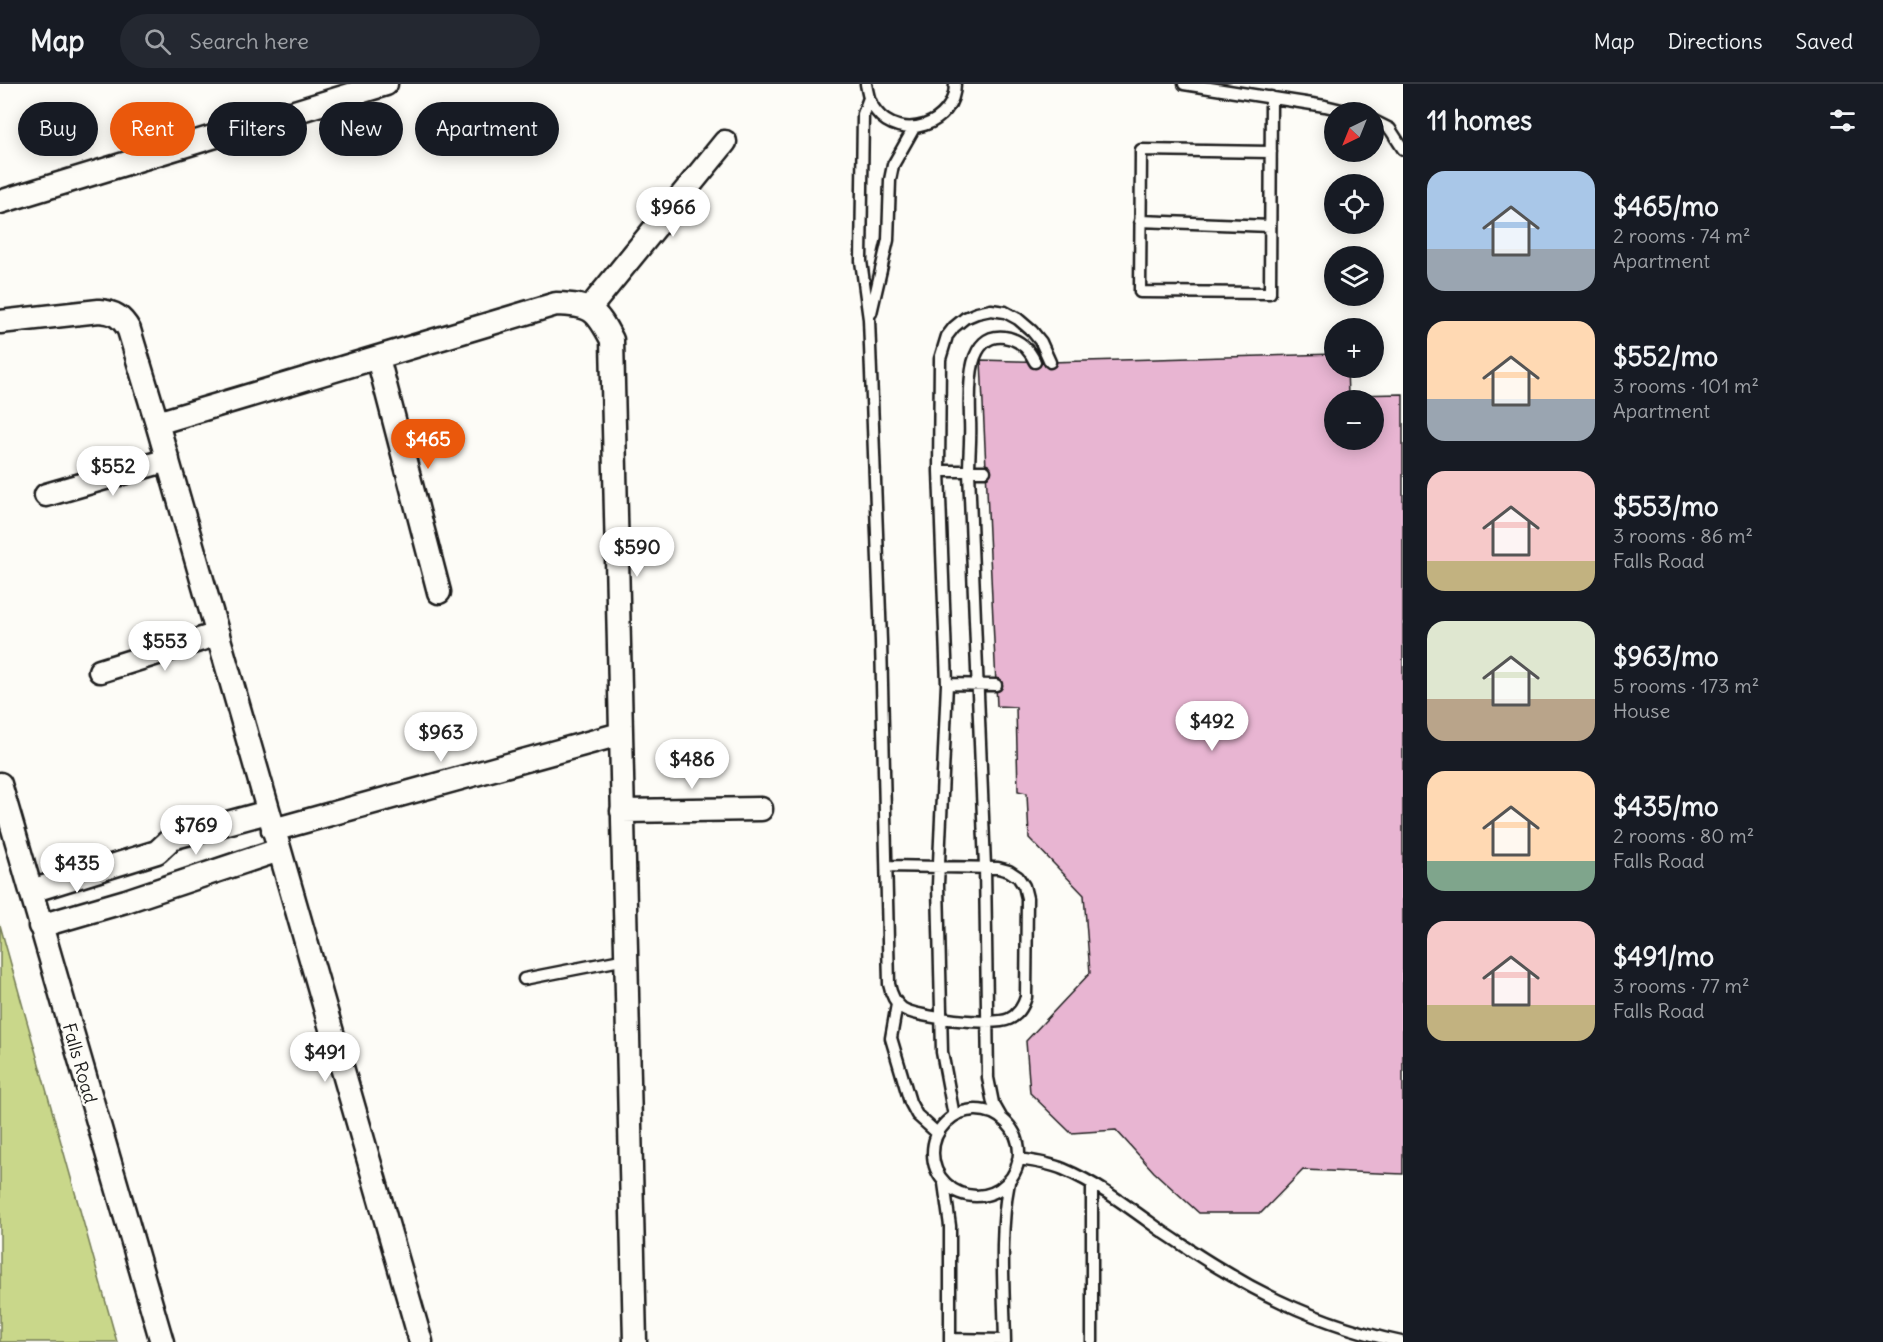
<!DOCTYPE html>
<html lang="en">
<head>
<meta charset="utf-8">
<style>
  :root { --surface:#171b24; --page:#242831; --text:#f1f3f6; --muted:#9ea1a6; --line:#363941; --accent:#ea580c }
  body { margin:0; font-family:Delius,sans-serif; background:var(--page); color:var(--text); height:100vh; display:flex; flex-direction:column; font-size:22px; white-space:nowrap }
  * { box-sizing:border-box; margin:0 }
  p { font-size:20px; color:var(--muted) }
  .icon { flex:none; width:33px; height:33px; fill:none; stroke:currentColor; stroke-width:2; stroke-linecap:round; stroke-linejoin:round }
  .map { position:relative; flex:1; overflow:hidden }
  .side { display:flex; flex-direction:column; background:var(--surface); width:480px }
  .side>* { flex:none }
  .banner { position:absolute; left:18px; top:18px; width:570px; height:54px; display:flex; gap:12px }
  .needle { width:39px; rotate:223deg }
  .tools { position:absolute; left:1324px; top:18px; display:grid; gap:12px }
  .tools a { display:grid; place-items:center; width:60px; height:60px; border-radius:50%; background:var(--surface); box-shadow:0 3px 15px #0003; font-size:30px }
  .price { position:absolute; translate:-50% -51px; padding:0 14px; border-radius:21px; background:#fff; color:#222; font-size:20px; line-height:39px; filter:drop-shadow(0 2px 3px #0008) }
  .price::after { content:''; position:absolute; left:50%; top:36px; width:18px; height:14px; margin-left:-9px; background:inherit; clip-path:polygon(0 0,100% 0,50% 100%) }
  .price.on { background:var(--accent); color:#fff }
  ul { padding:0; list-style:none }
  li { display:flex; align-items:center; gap:18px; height:150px; padding:0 24px }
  li span { display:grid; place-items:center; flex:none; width:168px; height:120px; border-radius:18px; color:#555 }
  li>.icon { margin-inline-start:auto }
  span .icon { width:72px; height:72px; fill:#fffc; stroke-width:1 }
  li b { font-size:26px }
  h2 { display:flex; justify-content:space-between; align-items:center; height:72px; padding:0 24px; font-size:26px }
  .chip { padding:0 21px; border-radius:27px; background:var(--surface); box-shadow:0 3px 15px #0003; font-size:21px; line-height:54px }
  .chip.on { background:var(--accent); color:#fff }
  header { display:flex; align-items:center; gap:36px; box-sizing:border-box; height:84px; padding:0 30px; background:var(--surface); border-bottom:2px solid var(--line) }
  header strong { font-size:28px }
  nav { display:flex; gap:33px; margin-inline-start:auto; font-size:21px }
  .search { width:420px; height:54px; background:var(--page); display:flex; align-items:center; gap:15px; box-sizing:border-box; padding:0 21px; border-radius:33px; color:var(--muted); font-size:22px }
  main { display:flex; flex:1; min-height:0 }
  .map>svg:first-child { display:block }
  .green { fill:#c9d78a; stroke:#727a53; stroke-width:1.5 }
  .building { fill:#e8b5d2; stroke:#1c1c1c; stroke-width:1.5; fill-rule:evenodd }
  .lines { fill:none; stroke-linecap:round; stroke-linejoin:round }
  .service-casing { stroke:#1c1c1c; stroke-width:15 }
  .minor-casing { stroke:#1c1c1c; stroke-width:27 }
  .service { stroke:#fdfcf7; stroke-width:10 }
  .minor { stroke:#fdfcf7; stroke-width:22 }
  .labels { text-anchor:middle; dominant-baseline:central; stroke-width:5; stroke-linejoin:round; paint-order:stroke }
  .street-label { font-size:18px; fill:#1c1c1c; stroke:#fdfcf7 }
</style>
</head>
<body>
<header>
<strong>Map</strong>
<div class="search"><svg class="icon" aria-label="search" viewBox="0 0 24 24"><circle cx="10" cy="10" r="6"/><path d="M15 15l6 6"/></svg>Search here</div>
<nav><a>Map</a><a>Directions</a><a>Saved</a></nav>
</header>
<main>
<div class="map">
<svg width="1403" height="1258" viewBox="0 0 1403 1258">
  <rect width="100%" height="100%" fill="#fdfcf7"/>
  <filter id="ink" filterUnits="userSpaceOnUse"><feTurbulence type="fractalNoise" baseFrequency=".0167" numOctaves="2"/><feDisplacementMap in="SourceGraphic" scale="12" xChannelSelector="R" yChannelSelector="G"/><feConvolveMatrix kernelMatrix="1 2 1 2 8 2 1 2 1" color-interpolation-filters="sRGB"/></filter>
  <g filter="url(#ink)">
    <path class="green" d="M0 841 117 1258H0Z"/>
    <path class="building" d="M1335 270V284H1347L1348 311 1403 310V1090L1303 1086 1261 1129H1199L1154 1088 1116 1046 1071 1049 1030 1009 1026 957 1090 889 1084 811 1029 754 1027 709 1018 707 1016 623 997 622 981 276 1050 278ZM1335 316H1374V356H1335Z"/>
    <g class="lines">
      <g class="service-casing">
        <path id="service" d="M866 0C868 10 869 19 876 27 900 59 955 41 955 0
          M1184 0 1325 22 1350 28
          M869 14 863 30 861 177 869 235 881 557 889 900C891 910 894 918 902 924 916 934 994 942 1009 935 1018 931 1023 923 1026 913L1027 814 1024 802 1018 793 1009 787 998 784 887 782
          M1374 37 1390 45 1403 65
          M1271 68 1141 66 1140 208 1270 209C1270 144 1271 78 1271 13
          M1140 137 1270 142
          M871 229 888 156 890 96 893 81 914 44
          M939 387H985
          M947 600 996 601
          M524 895 626 875
          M897 920 891 954 910 1018 917 1031 937 1049
          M933 1069a43 43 0 1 1 86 0a43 43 0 1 1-86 0Z
          M954 1032 942 968 938 801 947 600 939 387 940 275 947 252 954 243 965 234 977 229 991 226 1005 228 1018 235 1032 247 1041 258 1050 278
          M1001 1033 993 1019 988 994 985 782 969 388C969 371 971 353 970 336 970 312 964 249 1004 253 1019 255 1029 265 1035 278
          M1018 1075C1033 1077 1049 1079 1063 1085 1099 1100 1131 1125 1163 1148 1183 1161 1203 1175 1224 1187 1278 1220 1340 1245 1401 1258
          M944 1099 950 1142V1258
          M950 1255 1005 1256
          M1005 1258C1004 1207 999 1148 1009 1098
          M1092 1258V1100"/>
      </g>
      <g class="minor-casing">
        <path id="minor" d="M0 118 386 0
          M589 225 725 58
          M0 238 99 227C114 228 122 233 129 246L157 339 421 1258
          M378 274 439 508
          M157 339 556 220C591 221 596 225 612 256L635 1258
          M46 411 168 376
          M100 587 218 550
          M0 700 162 1258
          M622 727 761 725
          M273 746 620 650
          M31 807 157 768 172 754 268 728
          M40 842 126 817 279 766"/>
      </g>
      <use href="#service" class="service"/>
      <use href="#minor" class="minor"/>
    </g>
  </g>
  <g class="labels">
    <g class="street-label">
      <text transform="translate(80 979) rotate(74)">Falls Road</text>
    </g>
  </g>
</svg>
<div class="tools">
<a><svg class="needle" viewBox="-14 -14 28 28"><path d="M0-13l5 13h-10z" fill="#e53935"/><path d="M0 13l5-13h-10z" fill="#9ea1a6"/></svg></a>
<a><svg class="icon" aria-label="locate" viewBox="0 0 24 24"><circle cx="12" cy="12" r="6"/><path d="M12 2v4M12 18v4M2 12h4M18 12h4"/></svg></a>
<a><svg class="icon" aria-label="layers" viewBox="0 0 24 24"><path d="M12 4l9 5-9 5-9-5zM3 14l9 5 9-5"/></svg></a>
<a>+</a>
<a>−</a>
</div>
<b class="price" style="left:673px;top:154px">$966</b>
<b class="price on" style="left:428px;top:386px">$465</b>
<b class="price" style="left:113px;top:413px">$552</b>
<b class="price" style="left:637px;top:494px">$590</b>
<b class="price" style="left:165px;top:588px">$553</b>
<b class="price" style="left:1212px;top:668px">$492</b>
<b class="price" style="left:441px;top:679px">$963</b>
<b class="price" style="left:692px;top:706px">$486</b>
<b class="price" style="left:196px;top:772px">$769</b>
<b class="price" style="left:77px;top:810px">$435</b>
<b class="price" style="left:325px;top:999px">$491</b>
<div class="banner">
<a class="chip">Buy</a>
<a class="chip on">Rent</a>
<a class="chip">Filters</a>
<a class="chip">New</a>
<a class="chip">Apartment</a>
</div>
</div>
<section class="side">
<h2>11 homes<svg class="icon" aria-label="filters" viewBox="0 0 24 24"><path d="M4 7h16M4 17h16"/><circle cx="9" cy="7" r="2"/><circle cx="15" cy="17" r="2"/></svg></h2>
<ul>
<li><span style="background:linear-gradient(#a9c7e8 65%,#9aa5b1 0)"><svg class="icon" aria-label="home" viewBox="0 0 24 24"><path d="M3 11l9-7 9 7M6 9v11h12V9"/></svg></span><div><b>$465/mo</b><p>2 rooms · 74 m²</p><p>Apartment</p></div></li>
<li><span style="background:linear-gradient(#ffd9b3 65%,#9aa5b1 0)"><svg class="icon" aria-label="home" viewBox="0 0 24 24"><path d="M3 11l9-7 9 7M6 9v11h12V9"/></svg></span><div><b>$552/mo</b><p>3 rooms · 101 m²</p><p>Apartment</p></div></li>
<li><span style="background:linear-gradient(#f6c9c9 75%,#c2b280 0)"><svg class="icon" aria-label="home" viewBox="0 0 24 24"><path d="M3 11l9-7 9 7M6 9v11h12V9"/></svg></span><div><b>$553/mo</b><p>3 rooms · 86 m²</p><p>Falls Road</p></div></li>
<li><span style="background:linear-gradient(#dfe7d0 65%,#b9a48a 0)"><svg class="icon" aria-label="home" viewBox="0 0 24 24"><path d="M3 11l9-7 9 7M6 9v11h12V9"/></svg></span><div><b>$963/mo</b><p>5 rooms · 173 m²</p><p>House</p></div></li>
<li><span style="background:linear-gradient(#ffd9b3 75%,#7fa58c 0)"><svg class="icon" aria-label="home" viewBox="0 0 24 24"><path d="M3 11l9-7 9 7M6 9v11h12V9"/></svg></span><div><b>$435/mo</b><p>2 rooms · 80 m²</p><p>Falls Road</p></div></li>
<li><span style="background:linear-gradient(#f6c9c9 70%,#c2b280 0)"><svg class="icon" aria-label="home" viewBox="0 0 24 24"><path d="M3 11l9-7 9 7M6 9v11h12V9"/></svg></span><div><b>$491/mo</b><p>3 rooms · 77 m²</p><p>Falls Road</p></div></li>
</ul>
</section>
</main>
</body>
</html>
